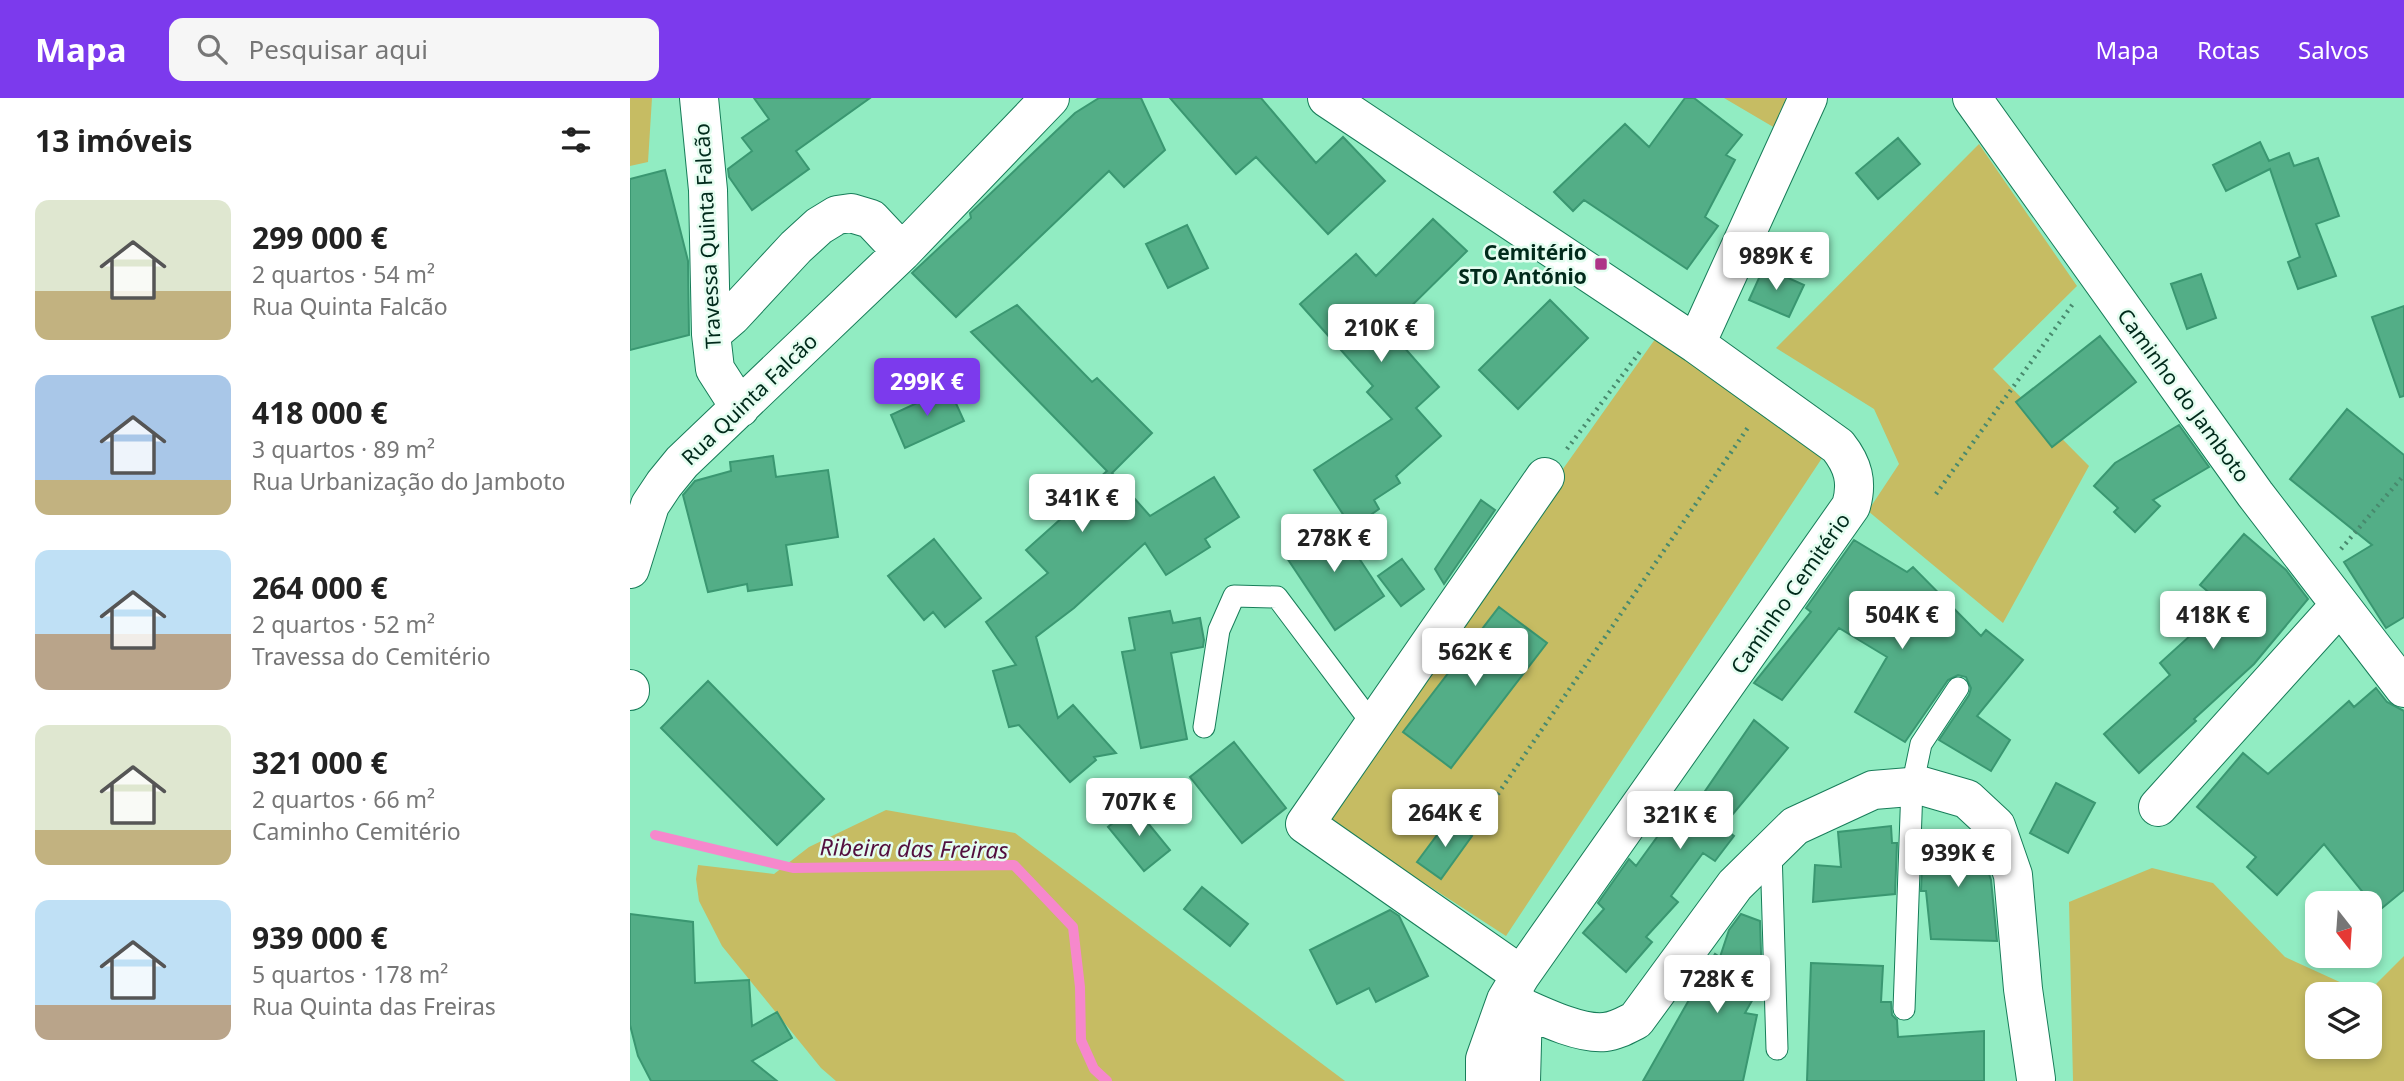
<!DOCTYPE html>
<html lang="pt">
<head>
<meta charset="utf-8">
<style>
  :root { --surface:#fff; --page:#f6f6f6; --text:#222; --muted:#767676; --accent:#7c3aed }
  body { margin:0; font-family:"Noto Sans",sans-serif; background:var(--page); color:var(--text); height:100vh; display:flex; flex-direction:column; font-size:26px; white-space:nowrap }
  * { box-sizing:border-box; margin:0 }
  p { font-size:23px; color:var(--muted) }
  .icon { flex:none; width:38px; height:38px; fill:none; stroke:currentColor; stroke-width:2; stroke-linecap:round; stroke-linejoin:round }
  .map { position:relative; flex:1; overflow:hidden }
  .side { display:flex; flex-direction:column; background:var(--surface); width:630px }
  .side>* { flex:none }
  .needle { width:46px; rotate:163deg }
  .buttons { position:absolute; left:1675px; top:793px; display:grid; gap:14px }
  .buttons a { display:grid; place-items:center; width:77px; height:77px; border-radius:14px; background:var(--surface); box-shadow:0 4px 10px #0003; font-size:35px }
  .price { position:absolute; translate:-50% -60px; padding:0 16px; border-radius:7px; background:#fff; color:#222; font-size:23px; line-height:46px; filter:drop-shadow(0 2px 4px #0008) }
  .price::after { content:''; position:absolute; left:50%; top:42px; width:21px; height:16px; margin-left:-10px; background:inherit; clip-path:polygon(0 0,100% 0,50% 100%) }
  .price.on { background:var(--accent); color:#fff }
  ul { padding:0; list-style:none }
  li { display:flex; align-items:center; gap:21px; height:175px; padding:0 35px }
  li span { display:grid; place-items:center; flex:none; width:196px; height:140px; border-radius:14px; color:#555 }
  li>.icon { margin-inline-start:auto }
  span .icon { width:84px; height:84px; fill:#fffc; stroke-width:1 }
  li b { font-size:30px }
  h2 { display:flex; justify-content:space-between; align-items:center; height:84px; padding:0 35px; font-size:30px }
  header { display:flex; align-items:center; gap:42px; box-sizing:border-box; height:98px; padding:0 35px; background:var(--accent); color:#fff }
  header strong { font-size:33px }
  nav { display:flex; gap:38px; margin-inline-start:auto; font-size:24px }
  .search { width:490px; height:63px; background:var(--page); display:flex; align-items:center; gap:18px; box-sizing:border-box; padding:0 24px; border-radius:14px; color:var(--muted); font-size:26px }
  main { display:flex; flex:1; min-height:0 }
  .map>svg:first-child { display:block }
  .green { fill:#c6bc63; fill-rule:evenodd }
  .lines { fill:none; stroke-linecap:round; stroke-linejoin:round }
  .stream { stroke:#f688cc; stroke-width:10 }
  .building { fill:#53ae87; stroke:#3a9771; stroke-width:2 }
  .lane-casing { stroke:#177d59; stroke-width:23 }
  .street-casing { stroke:#177d59; stroke-width:40 }
  .path { stroke:#48896d; stroke-width:4.5; stroke-dasharray:2 5; stroke-linecap:butt }
  .lane { stroke:#fff; stroke-width:21 }
  .street { stroke:#fff; stroke-width:38 }
  .poi-dot { fill:#ae3487; stroke:#e4fdf0; stroke-width:2.5 }
  .labels { text-anchor:middle; dominant-baseline:central; stroke-width:5; stroke-linejoin:round; paint-order:stroke }
  .street-label { font-size:21px; fill:#012a1b; stroke:#e4fdf0 }
  .poi-label { font-size:21px; font-weight:bold; fill:#012a1b; stroke:#e4fdf0; text-anchor:end }
  .water-label { font-size:23px; font-style:italic; fill:#530f3e; stroke:#e4fdf0 }
</style>
</head>
<body>
<header>
<strong>Mapa</strong>
<div class="search"><svg class="icon" aria-label="search" viewBox="0 0 24 24"><circle cx="10" cy="10" r="6"/><path d="M15 15l6 6"/></svg>Pesquisar aqui</div>
<nav><a>Mapa</a><a>Rotas</a><a>Salvos</a></nav>
</header>
<main>
<section class="side">
<h2>13 imóveis<svg class="icon" aria-label="filters" viewBox="0 0 24 24"><path d="M4 7h16M4 17h16"/><circle cx="9" cy="7" r="2"/><circle cx="15" cy="17" r="2"/></svg></h2>
<ul>
<li><span style="background:linear-gradient(#dfe7d0 65%,#c2b280 0)"><svg class="icon" aria-label="home" viewBox="0 0 24 24"><path d="M3 11l9-7 9 7M6 9v11h12V9"/></svg></span><div><b>299 000 €</b><p>2 quartos · 54 m²</p><p>Rua Quinta Falcão</p></div></li>
<li><span style="background:linear-gradient(#a9c7e8 75%,#c2b280 0)"><svg class="icon" aria-label="home" viewBox="0 0 24 24"><path d="M3 11l9-7 9 7M6 9v11h12V9"/></svg></span><div><b>418 000 €</b><p>3 quartos · 89 m²</p><p>Rua Urbanização do Jamboto</p></div></li>
<li><span style="background:linear-gradient(#bfe0f5 60%,#b9a48a 0)"><svg class="icon" aria-label="home" viewBox="0 0 24 24"><path d="M3 11l9-7 9 7M6 9v11h12V9"/></svg></span><div><b>264 000 €</b><p>2 quartos · 52 m²</p><p>Travessa do Cemitério</p></div></li>
<li><span style="background:linear-gradient(#dfe7d0 75%,#c2b280 0)"><svg class="icon" aria-label="home" viewBox="0 0 24 24"><path d="M3 11l9-7 9 7M6 9v11h12V9"/></svg></span><div><b>321 000 €</b><p>2 quartos · 66 m²</p><p>Caminho Cemitério</p></div></li>
<li><span style="background:linear-gradient(#bfe0f5 75%,#b9a48a 0)"><svg class="icon" aria-label="home" viewBox="0 0 24 24"><path d="M3 11l9-7 9 7M6 9v11h12V9"/></svg></span><div><b>939 000 €</b><p>5 quartos · 178 m²</p><p>Rua Quinta das Freiras</p></div></li>
</ul>
</section>
<div class="map">
<svg width="1774" height="983" viewBox="0 0 1774 983">
  <rect width="100%" height="100%" fill="#91ecc2"/>
  <path class="green" d="M0 0H22L18 64 0 68Z
    M1094 0H1158L1145 30Z
    M1349 46 1447 188 1363 271 1459 368 1373 525 1238 413 1269 366 1244 311 1146 250Z
    M1028 237 1198 351 876 838 688 716Z
    M256 712 385 735 715 983H206L191 970 92 848 69 803 66 781 68 767 144 776 179 749Z
    M1522 770 1583 785 1655 859 1736 896 1774 858V983H1443L1439 804ZM1688 896H1740V948H1687Z"/>
  <g class="lines">
    <path class="stream" d="M25 737 163 770 384 767 443 829 450 889 451 942 464 971 477 983"/>
  </g>
  <path class="building" d="M124 0H240L166 53 179 71 122 112 99 79 98 71 122 53 112 40 139 21Z
    M469 0H511L535 52 494 89 479 73 326 219 282 175 341 120 340 115 445 15Z
    M540 0H631L686 65 713 39 755 83 698 136 626 59 606 76Z
    M1055 0H1064L1112 37 1096 57 1105 62 1075 119 1088 128 1057 171 954 102 943 113 924 94 995 26 1019 49Z
    M1268 40 1290 66 1248 101 1226 75Z
    M1630 44 1639 63 1659 55 1664 68 1688 60 1709 118 1686 126 1706 178 1668 191 1658 164 1670 159 1640 71 1596 93 1583 67Z
    M35 72 58 163 59 237 0 252V81Z
    M803 121 837 153 758 231 809 289 786 310 811 338 766 378 770 385 744 402 749 411 722 430 684 372 762 321 737 294 743 288 670 206 726 156 746 178Z
    M557 127 578 170 538 190 516 146Z
    M1134 169 1174 187 1159 219 1119 202Z
    M1571 176 1586 220 1557 231 1541 186Z
    M920 202 958 240 888 311 849 272Z
    M387 207 462 284 467 280 522 335 482 375 520 418 584 379 609 419 575 441 580 449 536 477 515 445 444 510 406 539 428 620 443 607 486 655 464 659 466 662 440 684 389 627 379 629 363 573 386 567 356 524 418 475 396 452 434 418 431 414 477 373 341 234Z
    M1774 208V298L1770 299 1742 219Z
    M1470 238 1506 284 1422 349 1386 304Z
    M319 290 334 323 275 350 261 317Z
    M1717 311 1774 357V519L1756 530 1714 464 1742 447 1660 381Z
    M1549 327 1579 369 1523 402 1530 408 1505 434 1484 414 1488 410 1464 388 1485 365Z
    M143 358 146 379 198 372 208 439 156 447 162 487 118 493 117 486 78 494 53 397 65 383 101 373 100 364Z
    M851 402 865 412 814 486 805 471Z
    M703 421 754 498 705 532 653 454Z
    M1614 436 1656 472 1678 501 1624 566 1564 621 1566 623 1509 675 1474 636 1540 577 1530 565 1594 507 1570 487Z
    M304 441 351 500 315 529 303 514 294 522 258 478Z
    M1224 442 1277 474 1283 469 1351 538 1356 532 1393 562 1347 618 1380 642 1361 673 1309 642 1339 597 1341 590 1336 579 1328 577 1318 582 1275 644 1225 614 1257 559 1209 530 1152 602 1124 585 1181 514 1176 510Z
    M772 461 794 491 771 508 748 478Z
    M869 509 917 545 821 670 773 634Z
    M540 513 543 525 570 520 574 542 573 549 541 555 557 641 511 650 492 554 505 552 499 520Z
    M78 583 194 701 147 747 31 630Z
    M1746 590 1757 604 1774 613V792L1740 820V803L1694 746 1647 797 1617 769 1626 759 1567 709 1613 655 1638 676 1719 603 1724 609Z
    M1124 622 1158 650 1092 729 1104 738 1085 763 1073 755 1041 798 1048 804 1016 839 1022 844 996 874 953 835 974 811 968 805 999 761 1006 768 1054 702 1064 709Z
    M604 644 656 710 612 745 560 679Z
    M1426 685 1465 705 1438 755 1400 735Z
    M504 708 540 752 514 773 478 729Z
    M819 721 842 738 811 781 787 764Z
    M1261 728 1262 745H1267L1265 796 1183 804 1185 767 1211 769 1208 734Z
    M1329 736 1330 739 1344 738 1347 740 1361 782 1367 843 1301 841 1296 793H1291L1293 741Z
    M572 789 618 826 600 848 554 811Z
    M760 812 769 818 798 878 746 904 739 890 707 906 680 852Z
    M0 816 63 824 65 885 119 882 122 928 147 914 162 940 122 963 147 983H21L8 958 0 927Z
    M1111 816 1130 823 1132 885 1115 915 1127 917 1113 983H1013L1085 856 1090 859 1099 832Z
    M1181 865 1253 868 1251 904H1261L1262 917 1267 922 1268 939 1354 933V983H1177Z"/>
  <g class="lines">
    <g class="lane-casing">
      <path id="lane" d="M574 629 589 532 604 498 647 499 744 628
        M1141 752 1147 951
        M1274 911 1282 689 1291 646 1328 590"/>
    </g>
    <g class="street-casing">
      <path id="street" d="M69 0 78 92 81 236 85 271 110 310
        M697 0 1066 246 1208 348C1223 367 1228 384 1221 408L891 877 876 902 855 961V983
        M1342 0 1625 396 1774 590
        M81 236 102 218 166 149 189 128 207 117 221 115 241 121 272 154
        M1066 246 1178 0
        M0 471 20 407 34 386 52 364 272 154 420 0
        M0 591V593
        M1528 709 1710 507
        M891 877 675 726 915 379
        M876 902C902 913 947 937 975 934 986 933 996 927 1006 922L1105 787 1165 728 1243 692 1292 688 1337 701 1366 728 1383 777 1393 891 1406 981
        M891 983 893 909"/>
    </g>
    <path class="path" d="M937 351 1012 251
      M1306 396 1445 203
      M1711 451 1774 377
      M844 731 1119 328"/>
    <use href="#lane" class="lane"/>
    <use href="#street" class="street"/>
  </g>
  <rect class="poi-dot" x="964" y="159" width="14" height="14" rx="3.5"/>
  <g class="labels">
    <g class="street-label">
      <text transform="translate(77 138) rotate(-93)">Travessa Quinta Falcão</text>
      <text transform="translate(1554 297) rotate(54)">Caminho do Jamboto</text>
      <text transform="translate(119 301) rotate(-44)">Rua Quinta Falcão</text>
      <text transform="translate(1160 495) rotate(-55)">Caminho Cemitério</text>
    </g>
    <g class="poi-label">
      <text x="957" y="154">Cemitério<tspan x="957" dy="24">STO António</tspan></text>
    </g>
    <g class="water-label">
      <text transform="translate(284 750) rotate(1)">Ribeira das Freiras</text>
    </g>
  </g>
</svg>
<div class="buttons">
<a><svg class="needle" viewBox="-14 -14 28 28"><path d="M0-13l5 13h-10z" fill="#e53935"/><path d="M0 13l5-13h-10z" fill="#767676"/></svg></a>
<a><svg class="icon" aria-label="layers" viewBox="0 0 24 24"><path d="M12 4l9 5-9 5-9-5zM3 14l9 5 9-5"/></svg></a>
</div>
<b class="price" style="left:1146px;top:194px">989K €</b>
<b class="price" style="left:751px;top:266px">210K €</b>
<b class="price on" style="left:297px;top:320px">299K €</b>
<b class="price" style="left:452px;top:436px">341K €</b>
<b class="price" style="left:704px;top:476px">278K €</b>
<b class="price" style="left:1272px;top:553px">504K €</b>
<b class="price" style="left:1583px;top:553px">418K €</b>
<b class="price" style="left:845px;top:590px">562K €</b>
<b class="price" style="left:509px;top:740px">707K €</b>
<b class="price" style="left:815px;top:751px">264K €</b>
<b class="price" style="left:1050px;top:753px">321K €</b>
<b class="price" style="left:1328px;top:791px">939K €</b>
<b class="price" style="left:1087px;top:917px">728K €</b>
</div>
</main>
</body>
</html>
